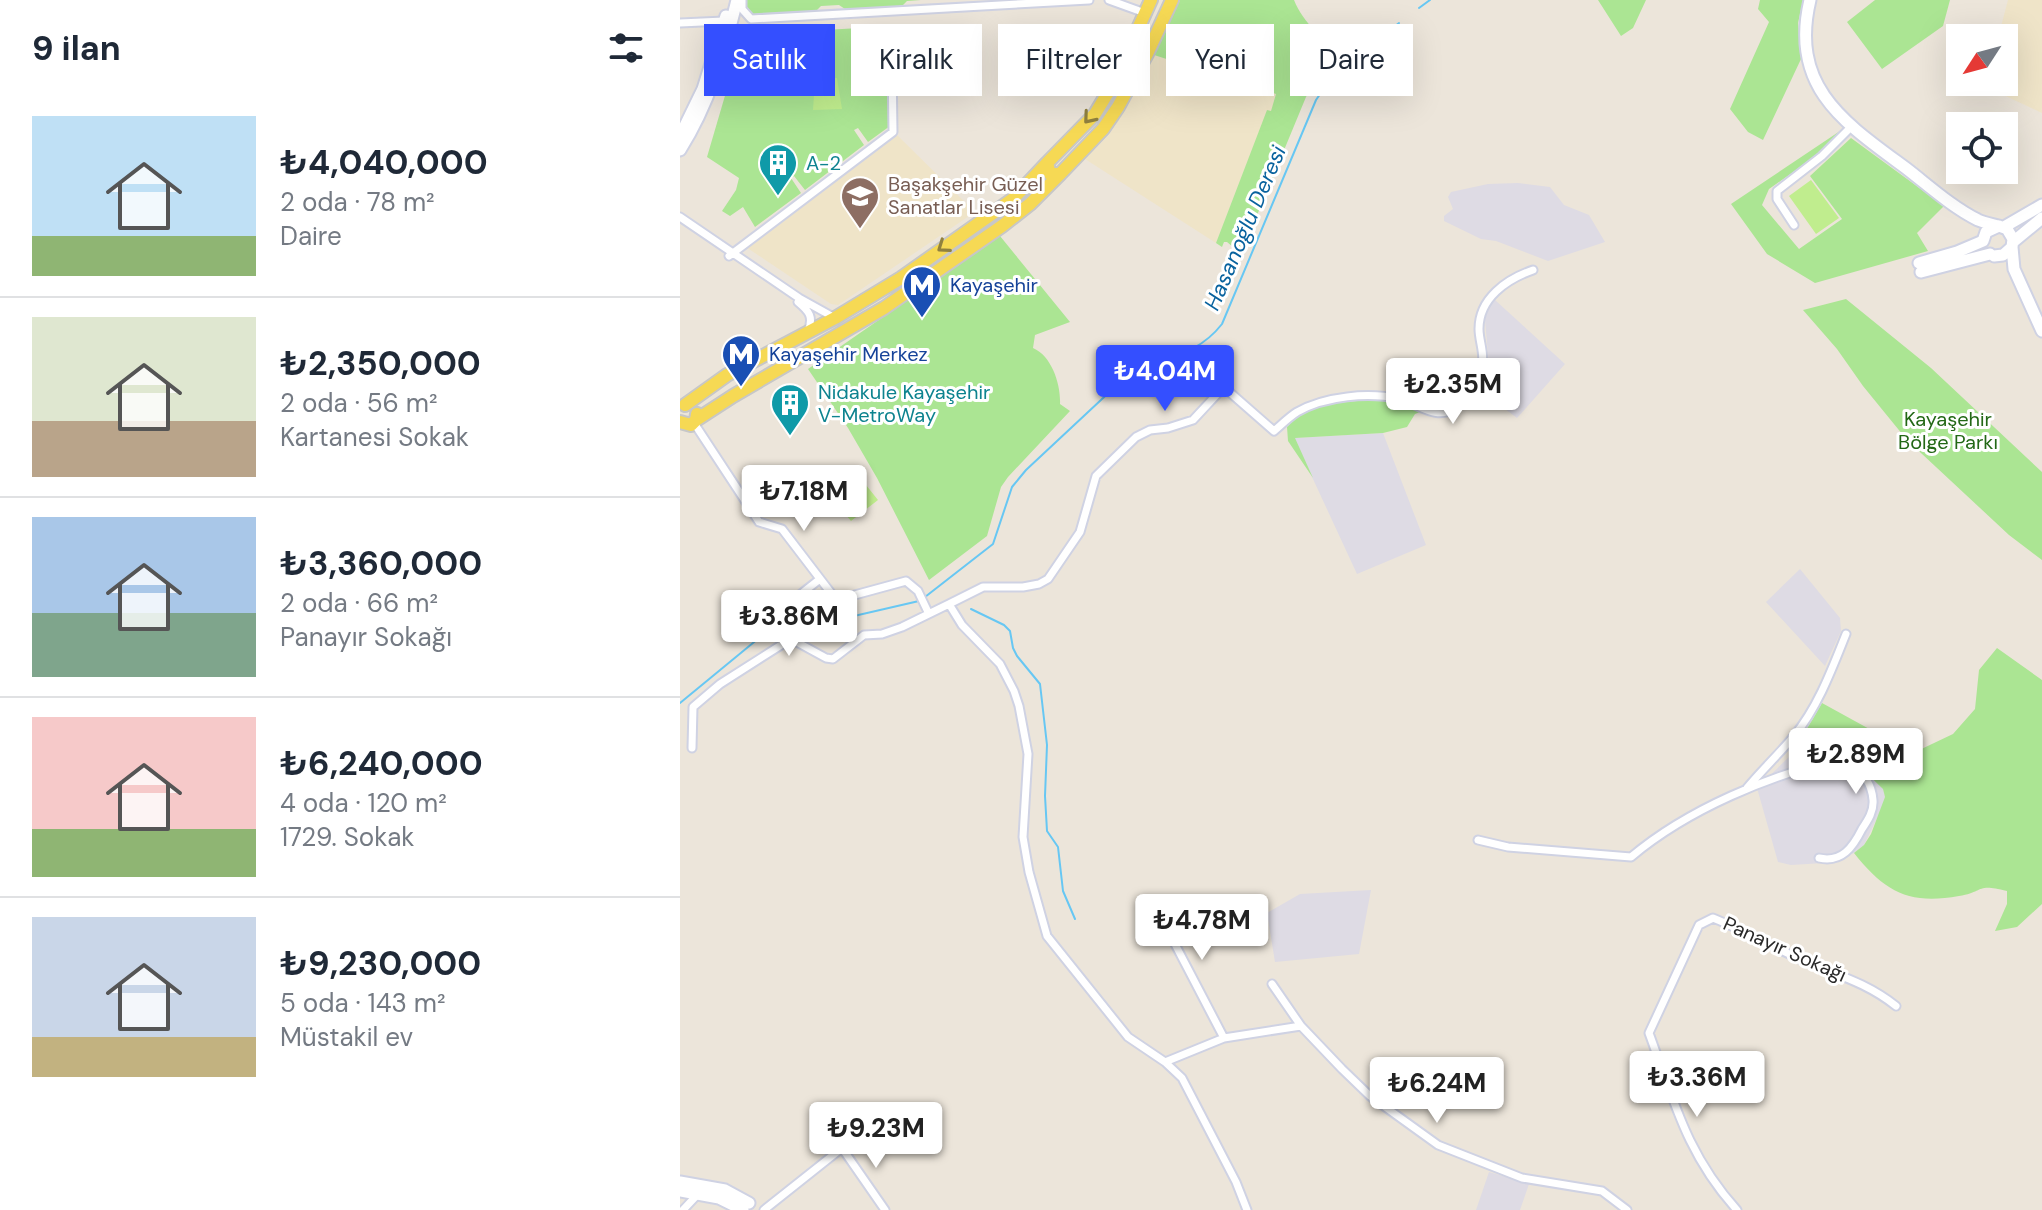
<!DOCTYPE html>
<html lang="tr">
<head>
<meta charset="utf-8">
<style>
  :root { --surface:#fff; --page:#f2f2f3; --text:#1f2937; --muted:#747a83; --line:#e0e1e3; --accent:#344fff }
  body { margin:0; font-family:"DM Sans",sans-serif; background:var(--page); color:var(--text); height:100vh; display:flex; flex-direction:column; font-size:30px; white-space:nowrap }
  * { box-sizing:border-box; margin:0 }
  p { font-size:26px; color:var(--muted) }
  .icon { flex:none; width:44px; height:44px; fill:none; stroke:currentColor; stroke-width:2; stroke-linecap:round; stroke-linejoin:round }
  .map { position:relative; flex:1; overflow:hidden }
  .panel { display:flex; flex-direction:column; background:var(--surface); width:680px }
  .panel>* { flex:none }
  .top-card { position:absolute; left:24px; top:24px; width:760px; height:72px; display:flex; gap:16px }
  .needle { width:52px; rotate:234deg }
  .controls { position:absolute; left:1266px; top:24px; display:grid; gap:16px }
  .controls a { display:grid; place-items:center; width:72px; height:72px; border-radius:0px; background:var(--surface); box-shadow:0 8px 32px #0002; font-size:40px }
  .price { position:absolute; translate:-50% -68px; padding:0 18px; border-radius:8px; background:#fff; color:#222; font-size:26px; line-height:52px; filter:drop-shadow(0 2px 4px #0008) }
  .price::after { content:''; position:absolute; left:50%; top:48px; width:24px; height:18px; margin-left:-12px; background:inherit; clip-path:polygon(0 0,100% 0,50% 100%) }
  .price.selected { background:var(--accent); color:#fff }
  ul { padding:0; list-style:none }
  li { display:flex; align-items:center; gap:24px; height:200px; padding:0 32px }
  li+li { border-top:2px solid var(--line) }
  li span { display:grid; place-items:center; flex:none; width:224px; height:160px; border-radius:0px; color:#555 }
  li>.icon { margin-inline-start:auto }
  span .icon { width:96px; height:96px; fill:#fffc; stroke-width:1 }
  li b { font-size:34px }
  h2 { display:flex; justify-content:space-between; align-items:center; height:96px; padding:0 32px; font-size:34px }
  .tag { padding:0 28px; border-radius:0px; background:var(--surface); box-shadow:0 8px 32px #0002; font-size:28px; line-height:72px }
  .tag.selected { background:var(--accent); color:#fff }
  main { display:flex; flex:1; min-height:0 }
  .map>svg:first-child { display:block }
  .industrial { fill:#dedbe4 }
  .education { fill:#efe4c8 }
  .green { fill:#abe593 }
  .pitch { fill:#c0ed8e }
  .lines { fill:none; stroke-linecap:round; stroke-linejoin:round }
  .stream { stroke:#67c7f3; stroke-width:2 }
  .street-casing { stroke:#cfd2e3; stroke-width:11 }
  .secondary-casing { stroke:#cfd2e3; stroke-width:15 }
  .primary-casing { stroke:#c7c7c7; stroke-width:16 }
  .street { stroke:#fff; stroke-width:7 }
  .secondary { stroke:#fff; stroke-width:11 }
  .primary { stroke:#f6d954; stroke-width:12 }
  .oneway { stroke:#90813e }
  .labels { text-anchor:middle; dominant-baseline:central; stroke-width:6; stroke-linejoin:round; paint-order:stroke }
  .culture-label { font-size:20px; fill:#0d838f; stroke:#fff; text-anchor:start }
  .education-label { font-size:20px; fill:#785e54; stroke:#fff; text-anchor:start }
  .transit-label { font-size:20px; fill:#164399; stroke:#fff; text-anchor:start }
  .park-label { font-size:20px; fill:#236816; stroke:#fff }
  .street-label { font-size:20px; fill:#292929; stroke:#fff }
  .water-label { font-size:22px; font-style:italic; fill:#08629e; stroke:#fff }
</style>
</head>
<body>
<main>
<section class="panel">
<h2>9 ilan<svg class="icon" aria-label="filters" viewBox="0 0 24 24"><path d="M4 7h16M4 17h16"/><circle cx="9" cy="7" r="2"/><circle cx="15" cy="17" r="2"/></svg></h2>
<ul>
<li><span style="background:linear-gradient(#bfe0f5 75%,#8fb573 0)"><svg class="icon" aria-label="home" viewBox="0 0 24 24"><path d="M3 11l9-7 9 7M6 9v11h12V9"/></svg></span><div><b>₺4,040,000</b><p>2 oda · 78 m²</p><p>Daire</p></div></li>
<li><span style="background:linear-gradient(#dfe7d0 65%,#b9a48a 0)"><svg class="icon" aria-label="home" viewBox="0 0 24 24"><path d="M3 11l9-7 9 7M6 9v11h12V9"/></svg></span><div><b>₺2,350,000</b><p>2 oda · 56 m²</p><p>Kartanesi Sokak</p></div></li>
<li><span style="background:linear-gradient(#a9c7e8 60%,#7fa58c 0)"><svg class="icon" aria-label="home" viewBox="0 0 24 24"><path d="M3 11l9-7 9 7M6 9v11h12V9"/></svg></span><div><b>₺3,360,000</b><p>2 oda · 66 m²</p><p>Panayır Sokağı</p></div></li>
<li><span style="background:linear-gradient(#f6c9c9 70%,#8fb573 0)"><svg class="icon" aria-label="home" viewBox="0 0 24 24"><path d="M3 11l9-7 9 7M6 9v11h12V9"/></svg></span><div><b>₺6,240,000</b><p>4 oda · 120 m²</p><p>1729. Sokak</p></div></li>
<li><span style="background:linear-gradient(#c9d6e8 75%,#c2b280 0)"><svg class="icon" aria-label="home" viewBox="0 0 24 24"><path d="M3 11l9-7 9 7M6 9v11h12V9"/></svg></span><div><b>₺9,230,000</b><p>5 oda · 143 m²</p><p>Müstakil ev</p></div></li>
</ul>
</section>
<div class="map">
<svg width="1362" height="1210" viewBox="0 0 1362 1210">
  <rect width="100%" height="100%" fill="#ece5da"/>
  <path class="industrial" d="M838 183 870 187 884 205 909 215 925 242 868 261 816 241 801 239 764 221V216L773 209 768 197 771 192 808 184Z
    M815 300 885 364 837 418 825 409 811 388 805 320 810 304Z
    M703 433 746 545 677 574 614 438Z
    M1120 569 1160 618 1161 631 1145 666 1086 602Z
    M1137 747 1171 757 1203 788 1205 797 1202 808 1184 845 1174 853 1144 863 1111 865 1098 862 1077 788 1112 754Z
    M691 890 679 954 595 962 587 913 620 894Z
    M809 1172 849 1184 840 1210H796Z"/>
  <path class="education" d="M1328 0H1362V113L1302 85 1304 82H1324V38H1318Z
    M474 55 596 94 591 112 587 111 536 243 405 159 429 135 449 104Z
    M216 134 295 212 158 305 151 304 66 247Z"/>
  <path class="green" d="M67 0H241L227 1 222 6 165 9 159 5 141 6 136 11 73 14 67 8Z
    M500 0H614C623 23 644 38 658 59L641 73 626 97 556 266 549 262 553 247 547 242H544L542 247 536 243 587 110 591 111 596 94 474 55Z
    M918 0H966L953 28 941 36Z
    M1080 0H1123L1118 23 1121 59 1083 140 1068 132 1050 109 1089 22 1078 9Z
    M1195 0H1270L1263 26 1202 69 1167 22Z
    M196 27V40H205V49L201 55 188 56V60L206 62 210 126 188 142 178 128 174 130 184 145 125 190 114 176 111 178 121 193 75 227 63 207 50 216 42 211 56 190 59 178 27 157 54 65 71 70 72 66 55 60 63 35Z
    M1163 129 1136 156 1089 189 1082 205 1119 249 1162 219 1130 176 1171 138 1264 206 1237 233 1248 251 1135 283 1087 254 1051 204Z
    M320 236 390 322 355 335 353 348C372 356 381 385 380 404L390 411 328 477 321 487 307 536 249 580 197 478 168 428 128 369Z
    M1166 299 1251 368 1362 472V560L1329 535 1227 440 1183 386 1157 349 1123 310Z
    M690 400 716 402 740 412 735 414 727 427 703 433 615 438 633 478 608 441 607 427C626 404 662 402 690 400Z
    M1317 648 1362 680V904L1337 927 1315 931 1327 904V891C1295 883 1305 892 1279 896 1229 905 1205 892 1174 853L1184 845 1191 834 1205 797 1203 789 1170 757 1137 747 1115 749 1142 703 1233 753 1273 734 1295 709 1299 670Z"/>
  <path class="pitch" d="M157 78 162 109 133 110 135 79Z
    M1131 180 1159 218 1136 234 1109 196Z
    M186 485 198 500 171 521 159 507Z"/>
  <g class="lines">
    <path class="stream" d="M739 8 750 0
      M245 597 313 544 332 487 346 470 452 371C487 356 517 356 542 324L636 100C657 67 689 47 719 23
      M291 609 324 625 330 631 333 648 337 656 360 684 367 745 365 796 367 831 378 847 383 891 395 919
      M0 703 79 638 239 601"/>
    <g class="street-casing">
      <path id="street" d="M62 0V9L71 19 409 0
        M429 0 465 13
        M0 23 44 21
        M0 217 119 298 155 318
        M1114 225 1097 199V191L1142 156 1171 127
        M49 256 213 132 212 60V55L209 51 205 53V59L212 60
        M118 302C129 311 134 317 128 331
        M14 423 79 522 102 529 154 597 160 599 226 581 238 591 248 612
        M269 604 303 587H343L359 584 368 579 400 532 416 476 456 437 470 430 488 428 513 420 540 391 546 389 594 431C601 425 609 417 617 412 645 396 689 392 719 399 739 404 757 422 776 407 788 397 799 380 802 365 805 354 799 341 799 329 799 298 827 279 853 270
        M109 640C103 604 112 601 140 579
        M12 748 13 707 40 684 109 640H113L146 658 153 659 184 635 202 634 222 627 269 604 282 625 320 664 334 691 339 706 348 754 343 837 349 872 367 936 448 1037 485 1062 502 1078 556 1182 567 1210
        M1121 753C1151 751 1190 764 1193 800 1194 811 1188 820 1182 829 1173 847 1162 863 1139 858
        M1067 788C1082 770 1099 754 1114 736 1138 707 1152 669 1166 634
        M798 840 828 847 951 857C1008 809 1090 775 1163 758
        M472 900 544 1038
        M592 984 621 1026 662 1069 690 1096 758 1145 842 1178 922 1191 947 1210
        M485 1062 544 1038 621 1026
        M3 1210 18 1194
        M84 1210 162 1148 205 1210
        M1057 1210C1007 1155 994 1101 969 1033L1019 925 1033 918C1060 929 1085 942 1111 955 1148 973 1182 979 1216 1006"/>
    </g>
    <g class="secondary-casing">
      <path id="secondary" d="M1130 0C1109 88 1165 123 1227 169 1249 186 1272 207 1298 220 1307 224 1318 225 1327 229L1333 239 1332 247 1323 255 1314 256
        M0 136 23 89 46 16
        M0 150C29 104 44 53 57 0
        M1324 227 1362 205
        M1333 242 1362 218
        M1332 247 1334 269 1362 331
        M1239 263 1277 252 1303 241 1306 232 1319 226
        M1241 272 1310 254
        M0 1182 45 1190 69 1203
        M0 1191 39 1198 63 1210"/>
    </g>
    <g class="primary-casing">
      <path id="primary" d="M471 0 432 86 415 114 367 163 370 174H380L423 129 438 107 467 54 492 0
        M5 405 47 375 155 318 221 278 333 199 367 163
        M16 420 53 396 204 308 322 226 350 204 380 174
        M0 422 11 425 16 420 17 414"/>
    </g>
    <use href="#street" class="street"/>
    <use href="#secondary" class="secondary"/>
    <use href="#primary" class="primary"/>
  </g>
  <defs><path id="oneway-chevron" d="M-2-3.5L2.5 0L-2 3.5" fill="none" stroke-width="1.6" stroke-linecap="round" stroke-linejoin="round" transform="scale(2)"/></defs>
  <g class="oneway">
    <use href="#oneway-chevron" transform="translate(409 118) rotate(130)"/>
    <use href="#oneway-chevron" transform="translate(263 247) rotate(145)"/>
  </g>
  <defs>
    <g id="building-pin" transform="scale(2)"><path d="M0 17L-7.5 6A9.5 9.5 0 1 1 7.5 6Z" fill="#0f9aa8" stroke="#fff"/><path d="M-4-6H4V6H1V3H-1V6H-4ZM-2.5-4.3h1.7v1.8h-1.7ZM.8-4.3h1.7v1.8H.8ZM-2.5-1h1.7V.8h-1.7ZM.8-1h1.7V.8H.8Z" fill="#fff"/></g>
    <g id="school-pin" transform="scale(2)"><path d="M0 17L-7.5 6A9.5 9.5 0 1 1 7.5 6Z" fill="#8d6e63" stroke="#fff"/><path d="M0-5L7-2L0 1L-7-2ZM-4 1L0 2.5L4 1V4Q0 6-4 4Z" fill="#fff"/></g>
    <g id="metro-pin" transform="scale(2)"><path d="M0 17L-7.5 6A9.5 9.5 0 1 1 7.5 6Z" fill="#1a4fb4" stroke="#fff"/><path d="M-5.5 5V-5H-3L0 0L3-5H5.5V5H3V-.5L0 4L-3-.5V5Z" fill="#fff"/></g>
  </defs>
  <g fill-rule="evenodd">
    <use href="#building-pin" x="98" y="163"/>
    <use href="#school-pin" x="180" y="196"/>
    <use href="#metro-pin" x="242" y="285"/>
    <use href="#metro-pin" x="61" y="354"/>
    <use href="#building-pin" x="110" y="403"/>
  </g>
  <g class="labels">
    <g class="culture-label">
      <text x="126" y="163">A-2</text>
      <text x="138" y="392">Nidakule Kayaşehir<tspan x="138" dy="23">V-MetroWay</tspan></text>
    </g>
    <g class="education-label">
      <text x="208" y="184">Başakşehir Güzel<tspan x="208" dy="23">Sanatlar Lisesi</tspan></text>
    </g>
    <g class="transit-label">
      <text x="270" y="285">Kayaşehir</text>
      <text x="89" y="354">Kayaşehir Merkez</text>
    </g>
    <g class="park-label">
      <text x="1268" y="419">Kayaşehir<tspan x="1268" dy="23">Bölge Parkı</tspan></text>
    </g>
    <g class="street-label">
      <text transform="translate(1105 949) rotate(24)">Panayır Sokağı</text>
    </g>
    <g class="water-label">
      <text transform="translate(565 228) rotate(-67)">Hasanoğlu Deresi</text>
    </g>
  </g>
</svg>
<div class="controls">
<a><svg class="needle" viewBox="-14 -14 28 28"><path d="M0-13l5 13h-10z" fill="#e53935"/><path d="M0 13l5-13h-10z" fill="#747a83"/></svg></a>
<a><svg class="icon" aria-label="locate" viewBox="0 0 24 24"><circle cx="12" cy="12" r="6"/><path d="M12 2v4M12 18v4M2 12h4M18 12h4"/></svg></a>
</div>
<b class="price selected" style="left:485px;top:413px">₺4.04M</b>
<b class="price" style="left:773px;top:426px">₺2.35M</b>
<b class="price" style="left:124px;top:533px">₺7.18M</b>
<b class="price" style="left:109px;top:658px">₺3.86M</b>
<b class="price" style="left:1176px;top:796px">₺2.89M</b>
<b class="price" style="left:522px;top:962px">₺4.78M</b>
<b class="price" style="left:1017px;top:1119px">₺3.36M</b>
<b class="price" style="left:757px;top:1125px">₺6.24M</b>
<b class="price" style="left:196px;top:1170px">₺9.23M</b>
<div class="top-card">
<a class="tag selected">Satılık</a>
<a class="tag">Kiralık</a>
<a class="tag">Filtreler</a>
<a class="tag">Yeni</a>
<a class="tag">Daire</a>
</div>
</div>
</main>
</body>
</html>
